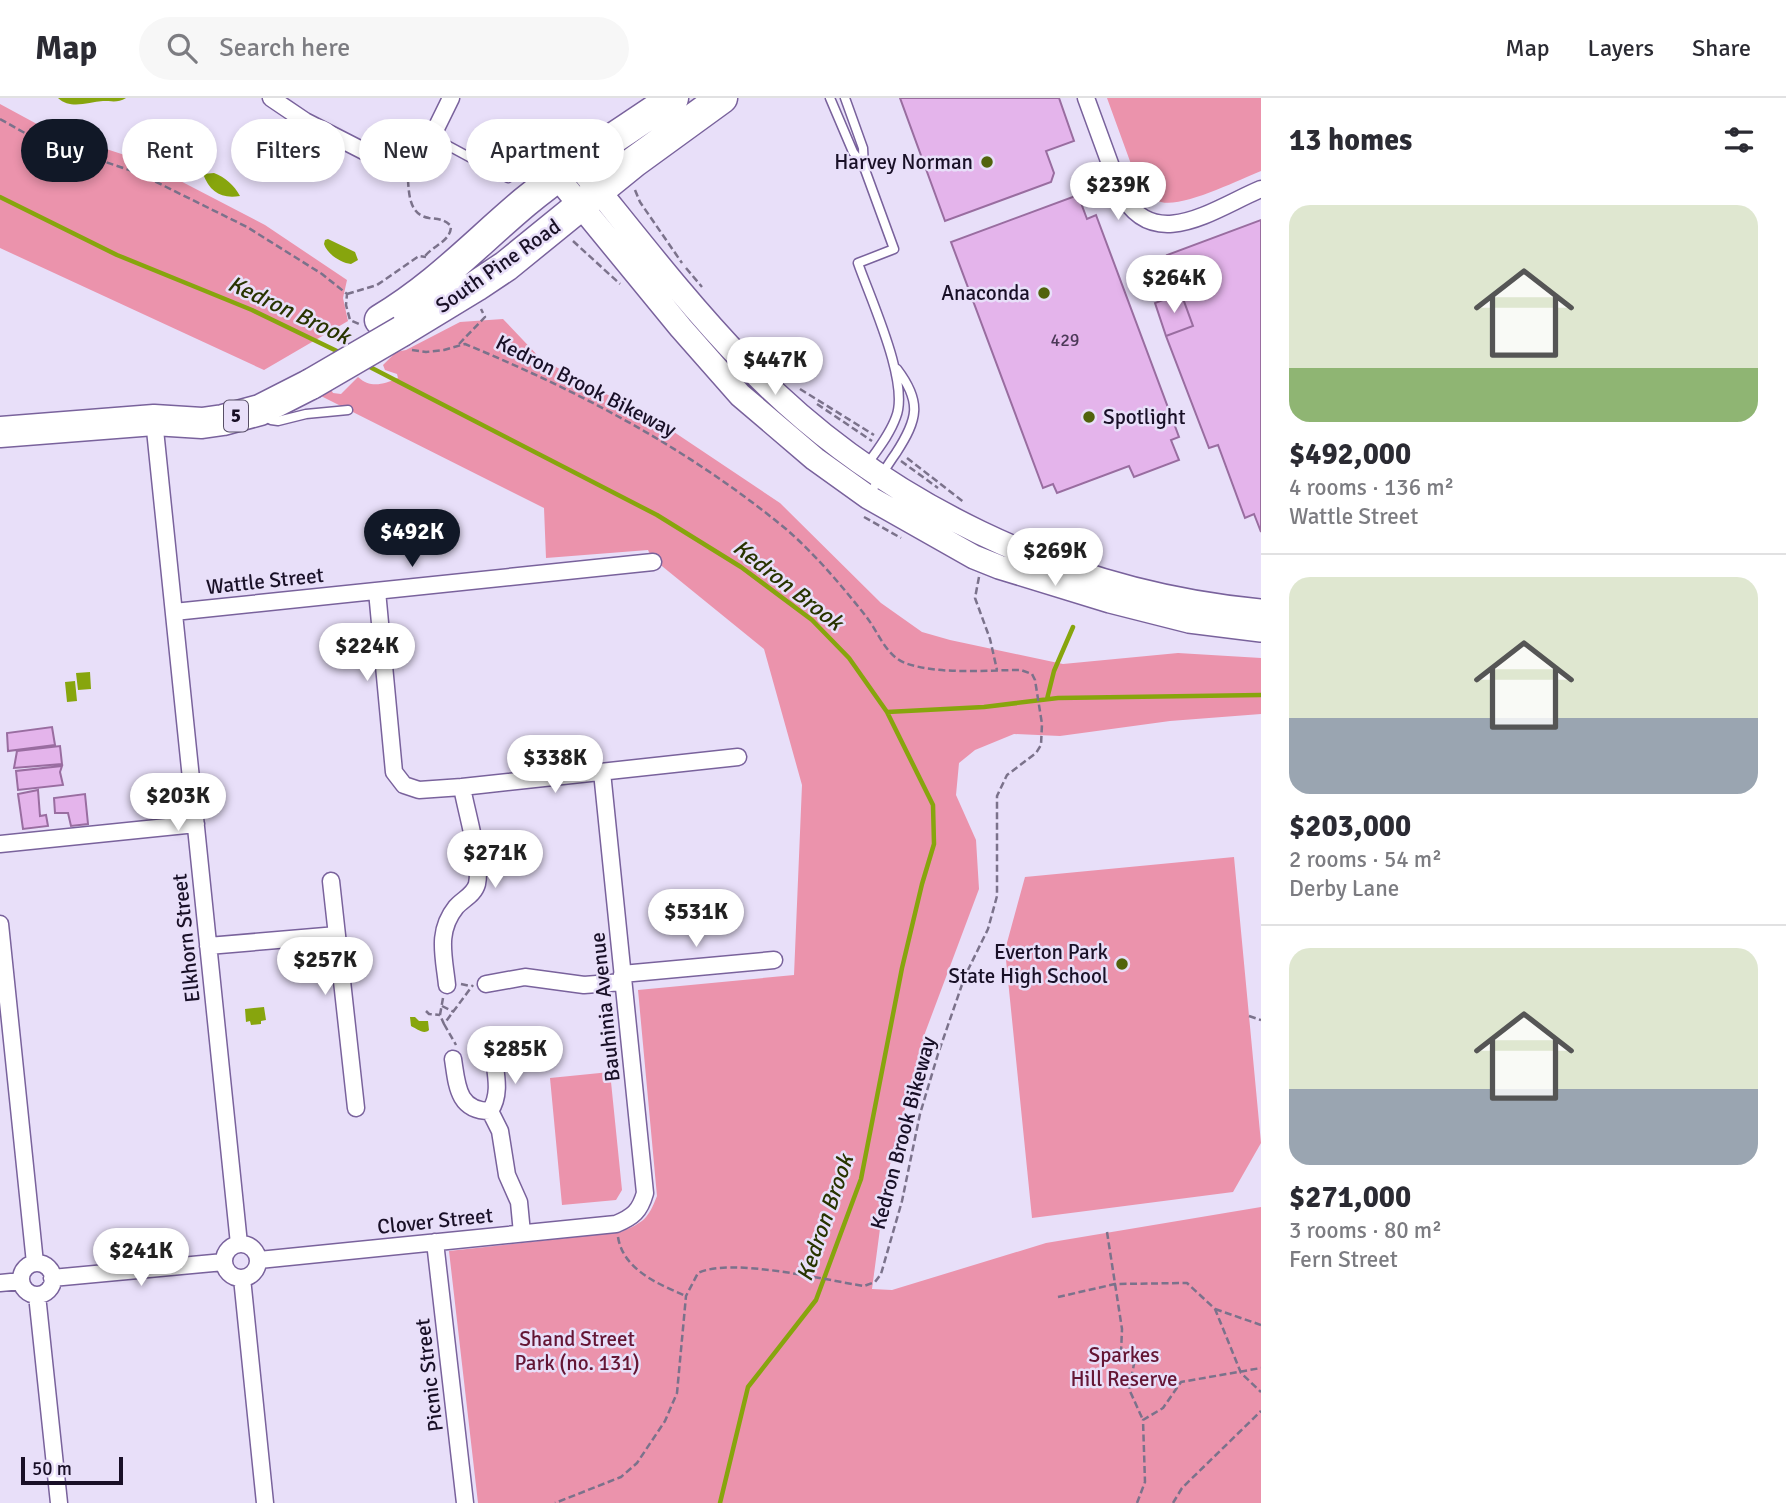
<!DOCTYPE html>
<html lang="en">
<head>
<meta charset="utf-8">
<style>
  :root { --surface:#fff; --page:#f7f7f7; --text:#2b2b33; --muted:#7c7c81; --line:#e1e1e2; --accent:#111827 }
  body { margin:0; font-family:Signika,sans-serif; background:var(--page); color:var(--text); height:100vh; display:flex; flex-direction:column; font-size:26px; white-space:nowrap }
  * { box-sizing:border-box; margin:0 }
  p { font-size:23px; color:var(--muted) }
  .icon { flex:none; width:38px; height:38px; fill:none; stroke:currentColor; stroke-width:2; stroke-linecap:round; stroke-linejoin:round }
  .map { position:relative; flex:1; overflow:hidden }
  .side { display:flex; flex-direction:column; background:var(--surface); width:525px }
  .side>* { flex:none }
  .top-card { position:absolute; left:21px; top:21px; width:665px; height:63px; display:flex; gap:14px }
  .scale { position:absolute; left:21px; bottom:18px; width:102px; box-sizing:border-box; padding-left:7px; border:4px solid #191027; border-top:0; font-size:19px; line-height:24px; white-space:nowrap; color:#191027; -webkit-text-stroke:5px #e8dff9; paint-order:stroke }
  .price { position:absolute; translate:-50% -60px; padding:0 16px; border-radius:24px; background:#fff; color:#222; font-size:23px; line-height:46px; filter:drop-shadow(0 2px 4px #0008) }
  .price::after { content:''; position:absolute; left:50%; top:42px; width:21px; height:16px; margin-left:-10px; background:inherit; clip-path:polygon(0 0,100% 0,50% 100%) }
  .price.active { background:var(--accent); color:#fff }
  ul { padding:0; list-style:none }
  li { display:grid; align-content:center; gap:14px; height:371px; padding:0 28px }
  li+li { border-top:2px solid var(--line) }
  li span { display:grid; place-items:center; height:217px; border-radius:21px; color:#555 }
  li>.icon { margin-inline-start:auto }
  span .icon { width:126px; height:126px; fill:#fffc; stroke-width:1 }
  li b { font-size:30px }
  h2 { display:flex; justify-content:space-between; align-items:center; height:84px; padding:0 28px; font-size:30px }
  .chip { padding:0 24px; border-radius:32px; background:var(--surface); box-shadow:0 4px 10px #0003; font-size:24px; line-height:63px }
  .chip.active { background:var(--accent); color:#fff }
  header { display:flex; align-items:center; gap:42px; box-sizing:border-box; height:98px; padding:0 35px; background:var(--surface); border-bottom:2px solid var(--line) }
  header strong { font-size:33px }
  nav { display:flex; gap:38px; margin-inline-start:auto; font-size:24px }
  .search { width:490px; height:63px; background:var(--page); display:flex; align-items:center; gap:18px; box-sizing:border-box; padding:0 24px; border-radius:38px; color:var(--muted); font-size:26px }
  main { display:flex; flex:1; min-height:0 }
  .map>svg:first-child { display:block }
  .green { fill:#eb93ac }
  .water { fill:#87a50d }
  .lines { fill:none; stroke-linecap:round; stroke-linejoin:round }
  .stream { stroke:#87a50d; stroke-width:4.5 }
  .building { fill:#e4b4eb; stroke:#996da0; stroke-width:2 }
  .lane-casing { stroke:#79629c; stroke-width:11 }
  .street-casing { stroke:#79629c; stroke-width:19 }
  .secondary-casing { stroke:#79629c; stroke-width:26 }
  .highway-casing { stroke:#79629c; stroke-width:33 }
  .path { stroke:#7b728b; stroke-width:2.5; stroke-dasharray:7 3.5; stroke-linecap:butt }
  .lane { stroke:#fff; stroke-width:8 }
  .street { stroke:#fff; stroke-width:16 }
  .secondary { stroke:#fff; stroke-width:23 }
  .highway { stroke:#fff; stroke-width:30 }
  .highway-bridge-casing { stroke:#79629c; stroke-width:33; stroke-linecap:butt }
  .highway-bridge { stroke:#fff; stroke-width:30 }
  .poi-dot { fill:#51630c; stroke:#e8dff9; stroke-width:2.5 }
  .labels { text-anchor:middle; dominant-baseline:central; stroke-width:5; stroke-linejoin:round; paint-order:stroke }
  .number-label { font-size:18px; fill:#4c3958 }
  .shield { fill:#e8dff9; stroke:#574e66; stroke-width:2 }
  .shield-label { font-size:19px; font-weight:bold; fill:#191027 }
  .poi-label { font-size:21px; fill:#191027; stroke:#e8dff9; text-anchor:end }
  .street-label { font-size:21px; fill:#191027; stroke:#e8dff9 }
  .park-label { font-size:21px; fill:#641534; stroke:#e8dff9 }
  .water-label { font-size:23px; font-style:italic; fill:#283400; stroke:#e8dff9 }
</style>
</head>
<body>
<header>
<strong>Map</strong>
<div class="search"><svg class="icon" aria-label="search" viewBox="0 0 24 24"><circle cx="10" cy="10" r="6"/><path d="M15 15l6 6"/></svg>Search here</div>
<nav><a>Map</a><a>Layers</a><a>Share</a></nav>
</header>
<main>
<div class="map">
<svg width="1261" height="1405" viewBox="0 0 1261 1405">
  <rect width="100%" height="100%" fill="#e8dff9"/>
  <path class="green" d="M1107 0H1261V73C1238 82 1183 110 1161 104 1152 102 1145 95 1139 88Z
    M0 6 48 32 140 62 265 127 347 182 343 200 348 223 264 272 0 150Z
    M503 221 541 261 662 326 780 405 881 505 922 534 950 542 1063 566 1178 555 1261 560V616L1170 623 1060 638 1014 636 975 652 959 665 956 697 976 742 979 791 925 935 887 1078 872 1191 892 1192 1046 1145 1261 1109V1405H478L449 1153 621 1134C644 1124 648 1121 657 1098L638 892 794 877 802 687 764 551 652 460 648 452 546 460 544 410 315 295 330 290 333 295 341 296 358 279C371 291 384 286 398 280L397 276 385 272 383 267 396 254 406 252 460 224Z
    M1234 759 1261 1045 1233 1094 1032 1120 1005 852 1025 779Z
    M610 974 622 1092 616 1102 562 1107 550 980Z"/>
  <path class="water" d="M58 0H126C118 5 112 3 103 3 88 4 71 12 58 0Z
    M214 75C225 79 234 87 240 98 221 101 210 94 203 76Z
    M328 141 355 154 358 162 351 166C341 165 327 156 324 146L325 142Z
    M90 574 91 591 78 592 76 575Z
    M75 583 77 603 67 604 65 584Z
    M264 909 266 922 261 923V926L251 927 250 923 246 924 245 911Z
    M410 919H415L419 923H428L429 932C424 937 417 931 411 928Z"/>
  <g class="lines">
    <path class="stream" d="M0 99 117 157 252 212 343 256
      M366 267 657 417 741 469 812 522 849 560 887 614 933 707 934 746 922 786 902 870 861 1081 816 1202 748 1289 720 1405
      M1047 601 1054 573 1073 529
      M887 614 984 609 1058 600 1261 597"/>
  </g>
  <path class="building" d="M900 0H1059L1074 43 1046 53 1054 75 1051 84 945 123Z
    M1078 97 1087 121 1096 117 1179 339 1171 342 1179 362 1134 379 1129 368 1057 395 1053 386 1043 390 951 144Z
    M1261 122V434L1254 416 1245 420 1218 347 1209 350 1166 238 1193 228 1167 157Z
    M1181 195 1193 228 1166 238 1155 205Z
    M52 629 55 647 8 653 7 635Z
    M60 648 62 666 14 670 17 653Z
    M62 668 60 674 63 687 18 692 16 673Z
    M38 692 40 718 46 717 48 728 23 731 18 696Z
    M85 696 88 726 71 728 68 715H55L54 700Z"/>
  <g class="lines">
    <g class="lane-casing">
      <path id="lane" d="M830 0 853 54 864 69
        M845 0 863 50 864 69 894 151 858 165C870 200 910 285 896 319 890 336 878 351 868 365
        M432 39 508 80
        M264 316 271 322 278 323 306 316 348 312
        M869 397C878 383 886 369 896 355 918 321 922 304 897 271"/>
    </g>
    <g class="street-casing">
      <path id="street" d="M271 0 305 23 391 67C404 71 414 67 423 57L451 0
        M1086 0 1120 93C1153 158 1215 110 1261 91
        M154 322 239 1146
        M377 493 394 674 404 687 419 692 462 689 738 659
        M174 514 653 464
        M0 746 196 726
        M331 783 356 1010
        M0 826 35 1165
        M208 848 337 837
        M622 876 774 862
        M486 886 525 879 584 887 623 884
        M447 887C444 858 436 834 456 809 463 801 474 797 477 786 482 764 466 713 462 689
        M453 961C457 986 457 1013 490 1013L500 1033 507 1077 519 1104 522 1135
        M490 1013C502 995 495 974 493 953
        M435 1144 465 1405
        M224 1163a17 17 0 1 1 34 0a17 17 0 1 1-34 0Z
        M259 1162 616 1126C633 1119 640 1113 645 1095L602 674
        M21 1181a16 16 0 1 1 32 0a16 16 0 1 1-32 0Z
        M52 1180 224 1164
        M242 1180 265 1405
        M0 1185 21 1183
        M37 1197 59 1405"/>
    </g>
    <g class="secondary-casing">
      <path id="secondary" d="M577 66C631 132 684 202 744 264 878 405 1067 495 1261 513
        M558 80 681 230 740 297 815 361 868 399 974 459 999 469 1110 503 1189 523 1261 532"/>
    </g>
    <g class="highway-casing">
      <path id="highway" d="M380 222C438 187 475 146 525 104 571 66 624 34 673 0
        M402 233 476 188 506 168 634 64 722 0
        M0 334 154 322 202 325 223 322 260 312 311 286"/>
    </g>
    <path class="path" d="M0 21 32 39 138 75 247 129 322 176 347 196 346 207 350 222 359 226
      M408 82C409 98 410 117 429 120 438 121 444 121 451 128 451 143 434 147 425 158
      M635 92 640 104 682 165
      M573 143 620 186
      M686 170 702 189
      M347 196 377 187 419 158 426 159
      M459 246 485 219 481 211
      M412 252 426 254 444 252 465 246C581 294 689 351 786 431 815 456 841 487 865 517 878 533 885 557 905 565 938 577 986 572 1021 572L1032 576 1035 582 1042 626 1041 647 1036 655 1007 677 997 698V798L988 831 965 878 938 956 920 1016 902 1103 881 1176 875 1184 864 1188C825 1182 731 1159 698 1175L686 1198 677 1295 665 1323 637 1365 621 1379 555 1405
      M800 291 874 337
      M817 306 872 343
      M907 360 965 405
      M901 363 938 390
      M864 419 901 440
      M979 479 975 500 990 541 997 572
      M461 886 470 888
      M443 900 440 917 444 926 473 887
      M442 908 454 914
      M426 913 429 916 440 917
      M1249 918 1261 922
      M444 926 456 947
      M1107 1134 1122 1231 1121 1255 1134 1266 1129 1291 1143 1322
      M618 1139C623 1172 660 1187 686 1198
      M1058 1199 1115 1186 1187 1185 1215 1211 1241 1275 1261 1294
      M1215 1211 1261 1227
      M1137 1405 1145 1384 1143 1322 1163 1310 1181 1284 1261 1270
      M1173 1405 1182 1390 1261 1313"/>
    <use href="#lane" class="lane"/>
    <use href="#street" class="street"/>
    <use href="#secondary" class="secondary"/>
    <use href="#highway" class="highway"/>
    <g class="highway-bridge-casing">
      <path id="highway-bridge" d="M311 286 402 233"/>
    </g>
    <use href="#highway-bridge" class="highway-bridge"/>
  </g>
  <g class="poi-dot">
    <circle cx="987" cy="64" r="7"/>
    <circle cx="1044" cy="195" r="7"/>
    <circle cx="1089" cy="319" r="7"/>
    <circle cx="1122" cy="866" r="7"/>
  </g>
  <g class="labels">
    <g class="number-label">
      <text x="1065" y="242">429</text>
    </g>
    <rect class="shield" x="224" y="302.5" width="24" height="31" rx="5"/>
    <g class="shield-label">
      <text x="236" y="318">5</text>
    </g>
    <g class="poi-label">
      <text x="973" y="64">Harvey Norman</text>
      <text x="1030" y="195">Anaconda</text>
      <text x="1103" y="319" text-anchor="start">Spotlight</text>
      <text x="1108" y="854">Everton Park<tspan x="1108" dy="24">State High School</tspan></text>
    </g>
    <g class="street-label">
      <text transform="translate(498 168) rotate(-35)">South Pine Road</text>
      <text transform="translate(586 288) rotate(27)">Kedron Brook Bikeway</text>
      <text transform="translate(265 483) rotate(-6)">Wattle Street</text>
      <text transform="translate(186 840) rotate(-96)">Elkhorn Street</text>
      <text transform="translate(605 909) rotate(-96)">Bauhinia Avenue</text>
      <text transform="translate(903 1035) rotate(-75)">Kedron Brook Bikeway</text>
      <text transform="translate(435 1123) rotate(-6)">Clover Street</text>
      <text transform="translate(429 1277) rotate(-97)">Picnic Street</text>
    </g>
    <g class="park-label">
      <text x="577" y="1241">Shand Street<tspan x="577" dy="24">Park (no. 131)</tspan></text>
      <text x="1124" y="1257">Sparkes<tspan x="1124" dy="24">Hill Reserve</tspan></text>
    </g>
    <g class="water-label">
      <text transform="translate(289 212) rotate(25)">Kedron Brook</text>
      <text transform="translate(788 487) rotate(38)">Kedron Brook</text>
      <text transform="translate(825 1120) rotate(-71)">Kedron Brook</text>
    </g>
  </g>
</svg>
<div class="scale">50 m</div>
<b class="price" style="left:1118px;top:124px">$239K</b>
<b class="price" style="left:1174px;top:217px">$264K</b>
<b class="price" style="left:775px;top:299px">$447K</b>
<b class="price active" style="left:412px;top:471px">$492K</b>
<b class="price" style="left:1055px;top:490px">$269K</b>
<b class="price" style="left:367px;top:585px">$224K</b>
<b class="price" style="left:555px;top:697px">$338K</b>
<b class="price" style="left:178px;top:735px">$203K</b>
<b class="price" style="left:495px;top:792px">$271K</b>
<b class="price" style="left:696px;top:851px">$531K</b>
<b class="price" style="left:325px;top:899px">$257K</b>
<b class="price" style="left:515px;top:988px">$285K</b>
<b class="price" style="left:141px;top:1190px">$241K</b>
<div class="top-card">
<a class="chip active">Buy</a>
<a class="chip">Rent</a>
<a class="chip">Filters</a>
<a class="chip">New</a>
<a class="chip">Apartment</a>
</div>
</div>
<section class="side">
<h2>13 homes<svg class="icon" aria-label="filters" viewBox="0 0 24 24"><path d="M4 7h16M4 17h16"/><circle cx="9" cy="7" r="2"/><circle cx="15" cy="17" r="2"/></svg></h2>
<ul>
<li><span style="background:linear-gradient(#dfe7d0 75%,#8fb573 0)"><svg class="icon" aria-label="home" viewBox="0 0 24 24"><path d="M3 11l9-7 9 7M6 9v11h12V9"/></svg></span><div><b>$492,000</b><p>4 rooms · 136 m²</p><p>Wattle Street</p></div></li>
<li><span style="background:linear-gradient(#dfe7d0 65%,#9aa5b1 0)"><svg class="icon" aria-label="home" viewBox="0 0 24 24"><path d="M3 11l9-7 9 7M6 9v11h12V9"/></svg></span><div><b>$203,000</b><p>2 rooms · 54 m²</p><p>Derby Lane</p></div></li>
<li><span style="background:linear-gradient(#dfe7d0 65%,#9aa5b1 0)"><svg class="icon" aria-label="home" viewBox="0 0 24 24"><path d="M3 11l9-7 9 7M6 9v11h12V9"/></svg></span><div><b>$271,000</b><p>3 rooms · 80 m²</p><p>Fern Street</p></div></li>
</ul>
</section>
</main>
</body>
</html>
